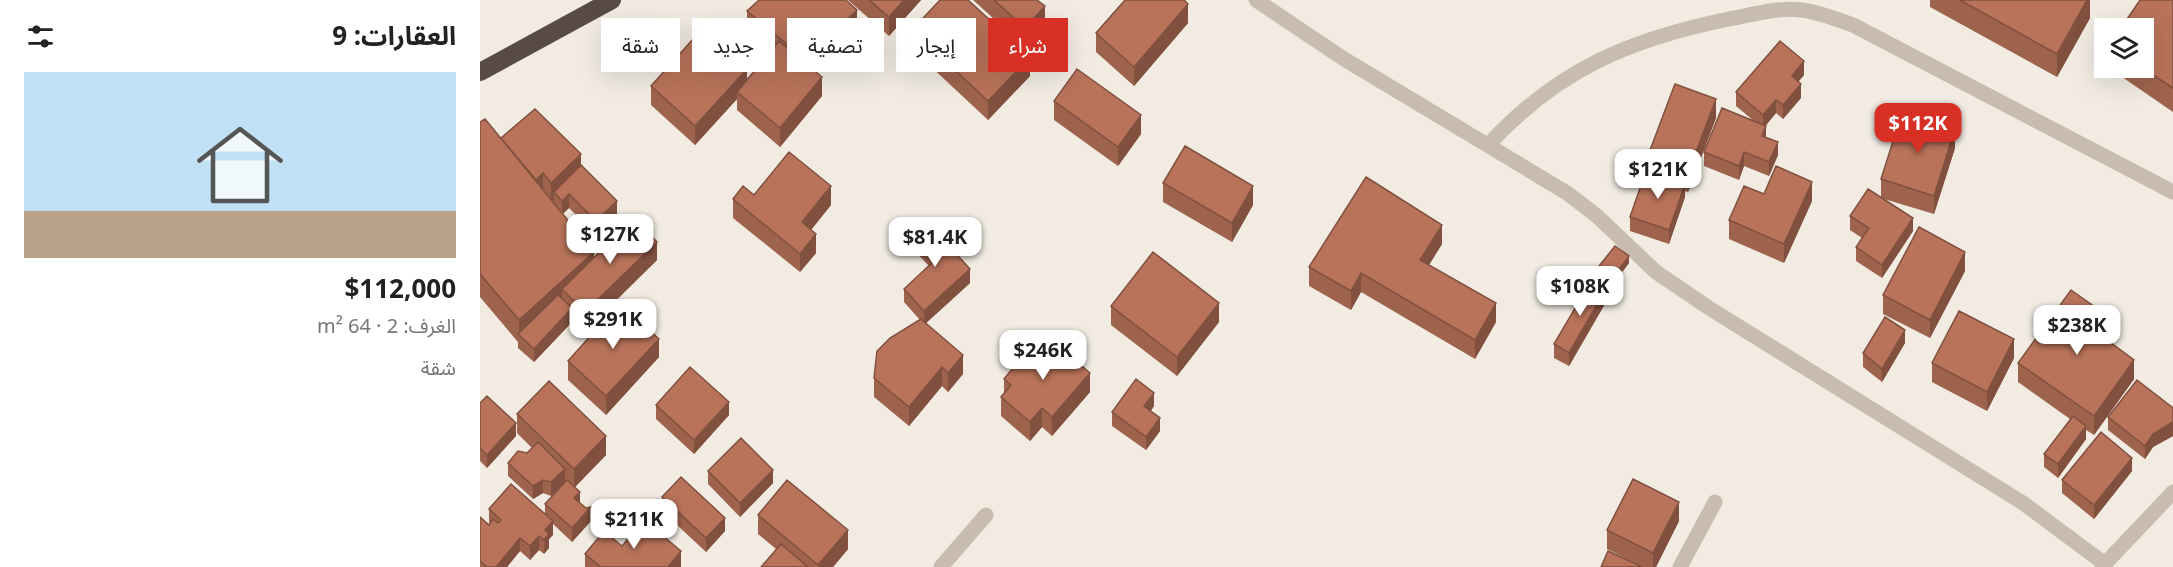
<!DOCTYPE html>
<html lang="ar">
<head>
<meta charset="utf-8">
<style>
  :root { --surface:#fff; --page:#f6f6f6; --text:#222; --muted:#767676; --accent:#d93025 }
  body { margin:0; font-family:"Noto Sans","Noto Sans Arabic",sans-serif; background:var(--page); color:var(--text); direction:rtl; height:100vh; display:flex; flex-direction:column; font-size:22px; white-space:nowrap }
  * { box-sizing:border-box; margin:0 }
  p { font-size:20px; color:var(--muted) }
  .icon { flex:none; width:33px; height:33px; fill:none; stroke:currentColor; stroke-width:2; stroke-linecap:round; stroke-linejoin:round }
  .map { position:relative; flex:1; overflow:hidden; direction:ltr }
  .drawer { display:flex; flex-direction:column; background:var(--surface); width:480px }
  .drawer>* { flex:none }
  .hud { position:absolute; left:18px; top:18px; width:570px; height:54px; direction:rtl; display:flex; gap:12px }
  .buttons { position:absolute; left:1614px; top:18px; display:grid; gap:12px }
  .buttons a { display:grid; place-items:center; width:60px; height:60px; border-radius:0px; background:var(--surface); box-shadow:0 6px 24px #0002; font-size:30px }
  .price { position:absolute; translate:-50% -51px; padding:0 14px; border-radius:12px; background:#fff; color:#222; font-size:20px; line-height:39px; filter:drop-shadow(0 2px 3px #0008) }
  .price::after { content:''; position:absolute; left:50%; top:36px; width:18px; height:14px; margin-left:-9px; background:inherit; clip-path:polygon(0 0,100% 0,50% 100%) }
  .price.on { background:var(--accent); color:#fff }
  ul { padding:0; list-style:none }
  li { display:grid; align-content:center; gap:12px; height:318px; padding:0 24px }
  li span { display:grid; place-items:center; height:186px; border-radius:0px; color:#555 }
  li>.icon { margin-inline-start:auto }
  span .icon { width:108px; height:108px; fill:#fffc; stroke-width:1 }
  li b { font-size:26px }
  h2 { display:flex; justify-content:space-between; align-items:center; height:72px; padding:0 24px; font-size:26px }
  .chip { padding:0 21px; border-radius:0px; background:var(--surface); box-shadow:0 6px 24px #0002; font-size:21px; line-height:54px }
  .chip.on { background:var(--accent); color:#fff }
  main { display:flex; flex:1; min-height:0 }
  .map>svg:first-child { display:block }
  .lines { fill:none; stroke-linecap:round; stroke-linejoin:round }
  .street { stroke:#c8bcaf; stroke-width:15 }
  .highway { stroke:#584b45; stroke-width:18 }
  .wall { fill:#9e634d }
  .shaded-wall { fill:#81503f }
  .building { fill:#b8735a; stroke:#81503f; stroke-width:1.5 }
</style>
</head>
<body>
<main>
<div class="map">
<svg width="1693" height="567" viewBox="0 0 1693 567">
  <rect width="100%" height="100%" fill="#f1ebe2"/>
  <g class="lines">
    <path class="street" d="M776 0 864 59 1087 193 1117 216 1176 272 1229 308 1543 503 1625 564
      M1008 145C1077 70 1150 39 1249 19 1272 15 1297 7 1321 10 1339 12 1356 19 1373 25L1693 192
      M461 567 506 515
      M1200 567 1235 502
      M1622 567 1693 492"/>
    <path class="highway" d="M0 72 132 0"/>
  </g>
  <path class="wall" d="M368 0H441L409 36Z
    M493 0H557L565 25 545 47Z
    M1450 0H1610V18L1577 77 1450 7Z
    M1693 0V112L1629 68H1664Z
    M267 11 377 29 334 70 342 96 300 147 257 110V99L215 145 171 105V86L267 80 292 50 267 30Z
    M708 23 654 86 616 52V33Z
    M432 30 550 76 508 120 432 49Z
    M1324 75 1318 82 1321 98 1303 119 1296 113 1285 126 1286 137 1298 155 1289 176 1264 166 1259 180 1224 166V152L1274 121 1256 106V92Z
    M574 101 661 134 638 166 574 120Z
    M1236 118 1208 192 1205 191V197L1189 244 1150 231V217L1167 171V158Z
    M0 122 21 138 101 165 137 214 116 235 89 208 83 214 114 258 177 260 105 331 92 317V322L54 362 38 348V342L0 297Z
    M1475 148 1454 214 1404 199 1433 231 1402 278 1376 261V247L1382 238 1370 230V216L1401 197V179Z
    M683 183 773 205 752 242 683 202Z
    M274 195 351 205 331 230 336 253 320 272 253 218V199Z
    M1332 201 1304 263 1249 239V220Z
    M431 234 490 283 446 323 483 374 468 392 462 386 429 426 394 397V378L440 320 424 302V289L449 266 431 247Z
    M962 244 949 265 1016 322 995 359 881 292 871 310 829 286V267Z
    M1149 263 1130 288 1116 277V270Z
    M1485 271 1450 338 1403 314V295Z
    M1126 302 1089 366 1074 358V344Z
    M631 306 739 322 697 376 631 325Z
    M1622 331 1620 335 1654 379 1614 435 1606 430V439L1578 478 1564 467V454L1590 419 1538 382V363Z
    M1425 343 1402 382 1383 367V353Z
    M179 357 126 415 88 380V361Z
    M1534 358 1507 411 1452 382V363Z
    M524 379 610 392 572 436 562 427 550 441 521 416V397L524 393Z
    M0 403 36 436 7 468 0 461Z
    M176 405 249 415 214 454 176 419Z
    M674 406 671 411 680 431 666 450 632 426V412Z
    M1693 408V436L1673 447 1665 459 1628 430V417Z
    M37 414 126 455 95 487 100 503 111 521 92 542 73 524V535L69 539V548L64 554 59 550 50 560 40 551 27 567H0V517L9 525 10 524 9 522V509L65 514V504L85 482 71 496 63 493 53 499 28 476V463L47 453 52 448 37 433Z
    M228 471 293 483 260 517 228 484Z
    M1652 471 1614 519 1582 493V480Z
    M182 497 245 531 226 552 182 511Z
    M278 515 368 549 353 567H281L296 549 278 534Z
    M1199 521 1176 567H1162L1127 549V530Z
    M142 546 201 567H105V554Z"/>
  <path class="shaded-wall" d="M424 0H441L409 36V17Z
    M1607 0H1610V18L1577 77V54Z
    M708 4V23L654 86V67Z
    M565 6V25L545 47V28Z
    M377 10V29L325 78V59Z
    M550 57V76L508 120V101Z
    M1324 61V75L1312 89V76Z
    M267 69V87L257 92V99L215 145V126Z
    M342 77V96L300 147V128Z
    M1321 84V98L1303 119V105Z
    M1236 99V118L1208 192V173Z
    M1296 100V113L1283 129V115Z
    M661 115V134L638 166V147Z
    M1286 126V140L1282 136Z
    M1475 129V148L1454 214V196Z
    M1298 142V155L1289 176V162Z
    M1264 152V166L1259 180V166Z
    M101 154V173L74 192V199L71 202V183Z
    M63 173V192L56 199V180Z
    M1332 182V201L1304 263V244Z
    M1205 184V197L1189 244V230Z
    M351 186V205L322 241V222Z
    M773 186V205L752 242V223Z
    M89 194V208L82 214V201Z
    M137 201V214L116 235V221Z
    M1433 218V231L1402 278V265Z
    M962 225V244L940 279V260Z
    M336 234V253L320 272V254Z
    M177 242V260L105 331V312Z
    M114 252V276L82 289V304L39 335V320Z
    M1485 252V271L1450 338V320Z
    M1149 256V263L1130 288V281Z
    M490 269V283L444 325V311Z
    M881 273V292L871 310V291Z
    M1126 289V302L1089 366V353Z
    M739 303V322L697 376V357Z
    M1016 303V322L995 359V340Z
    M92 308V322L54 362V349Z
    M1622 312V331L1611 347V328Z
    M1425 330V343L1402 382V369Z
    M179 339V357L126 415V396Z
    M1534 339V358L1507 411V392Z
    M483 355V374L468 392V373Z
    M1654 360V379L1614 435V416Z
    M462 367V386L429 426V407Z
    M610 373V392L572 436V417Z
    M674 393V406L664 419V406Z
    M249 402V415L214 454V440Z
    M562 408V427L550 441V422Z
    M680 418V431L666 450V437Z
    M1693 422V436L1673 447 1665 459V446L1673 434Z
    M36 423V436L7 468V455Z
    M1606 426V439L1578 478V464Z
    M126 436V455L94 488V469Z
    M1652 458V471L1614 519V505Z
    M85 469V482L71 496V482Z
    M293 470V483L260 517V503Z
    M63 480V493L53 499V486Z
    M100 492V505L94 498Z
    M1199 502V521L1176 567H1173V553Z
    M111 507V521L92 542V528Z
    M245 518V531L226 552V538Z
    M73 521V535L69 539V548L64 554 65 530Z
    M368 530V549L353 567H338V565Z
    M59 536V550L50 560V546Z
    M40 538V551L27 567H16Z
    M201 551V567H188Z"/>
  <path class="building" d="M279 0H366L377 10 325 59 267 11Z
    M389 0H424L409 17Z
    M460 0H488L550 57 508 101 432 30Z
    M514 0H557L565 6 545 28Z
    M645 0H704L708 4 654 67 616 33Z
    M1480 0H1607L1577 54Z
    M1660 0H1693V88L1662 68H1664V28H1641Z
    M222 29 267 69 215 126 171 86Z
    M299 41 342 77 300 128 257 92Z
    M1300 41 1324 61 1312 76 1321 84 1303 105 1296 100 1283 115 1256 92Z
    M597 69 661 115 638 147 574 101Z
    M1195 84 1236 99 1208 173 1167 158Z
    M1242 108 1286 126 1282 136 1298 142 1289 162 1264 152 1259 166 1224 152Z
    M55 109 101 154 71 183 63 173 56 180 21 138Z
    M1422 113 1475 129 1454 196 1401 179Z
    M5 119 114 252 39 320 0 274V122Z
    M705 146 773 186 752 223 683 183Z
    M309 152 351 186 322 222 336 234 320 254 253 199 263 186 274 195Z
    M101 165 137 201 116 221 89 194 82 201 74 192Z
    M1296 166 1332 182 1304 244 1249 220 1264 186 1284 194Z
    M1166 171 1205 184 1189 230 1150 217Z
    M886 177 962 225 940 260 1016 303 995 340 881 273 871 291 829 267Z
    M1388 189 1433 218 1402 265 1376 247 1389 228 1370 216Z
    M154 218 177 242 105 312 82 289Z
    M446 221 490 269 444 311 424 289 455 260 431 234Z
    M1439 227 1485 252 1450 320 1403 295Z
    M1135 246 1149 256 1130 281 1116 270Z
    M673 252 739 303 697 357 631 306Z
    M1111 281 1126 289 1089 353 1074 344Z
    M1591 290 1622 312 1611 328 1654 360 1614 416 1538 363Z
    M78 295 92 308 54 349 38 334Z
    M140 303 179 339 126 396 88 361Z
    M1479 311 1534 339 1507 392 1452 363Z
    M1405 317 1425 330 1402 369 1383 353Z
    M441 319 483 355 468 373 462 367 429 407 394 378 397 351 410 338Z
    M556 340 574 355 580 347 610 373 572 417 562 408 550 422 521 397 531 385 524 379Z
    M210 367 249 402 214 440 176 405Z
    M656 379 674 393 664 406 680 418 666 437 632 412Z
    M1657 380 1693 408V422L1673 434 1665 446 1628 417Z
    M69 381 126 436 94 469 37 414Z
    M7 396 36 423 7 455 0 448V403Z
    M1593 416 1606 426 1578 464 1564 454Z
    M1621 432 1652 458 1614 505 1582 480Z
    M261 438 293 470 260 503 228 471Z
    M58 442 85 469 71 482 63 480 53 486 28 463 38 451 47 453Z
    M201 477 245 518 226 538 182 497Z
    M1153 479 1199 502 1173 553 1127 530Z
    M87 480 100 492 94 498 106 508 111 507 92 528 65 504Z
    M307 480 368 530 338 565 278 515Z
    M31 484 73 521 65 530 69 534 64 540 59 536 50 546 40 538 16 567H7L0 561V517L9 525 13 519 18 523 21 520 9 509Z
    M164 520 201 551 188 567H121L105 554 124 531 142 546Z
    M301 544 328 567H281Z
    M1128 551 1162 567H1121Z"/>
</svg>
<div class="buttons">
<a><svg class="icon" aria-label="layers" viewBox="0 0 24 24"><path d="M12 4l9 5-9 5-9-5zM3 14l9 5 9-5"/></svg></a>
</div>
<b class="price on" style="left:1438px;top:154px">$112K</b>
<b class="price" style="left:1178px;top:200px">$121K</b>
<b class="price" style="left:130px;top:265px">$127K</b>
<b class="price" style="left:455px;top:268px">$81.4K</b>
<b class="price" style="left:1100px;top:317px">$108K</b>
<b class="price" style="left:133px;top:350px">$291K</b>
<b class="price" style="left:1597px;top:356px">$238K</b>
<b class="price" style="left:563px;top:381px">$246K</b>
<b class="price" style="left:154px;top:550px">$211K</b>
<div class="hud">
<a class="chip on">شراء</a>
<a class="chip">إيجار</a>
<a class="chip">تصفية</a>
<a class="chip">جديد</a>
<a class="chip">شقة</a>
</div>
</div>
<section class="drawer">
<h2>العقارات: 9<svg class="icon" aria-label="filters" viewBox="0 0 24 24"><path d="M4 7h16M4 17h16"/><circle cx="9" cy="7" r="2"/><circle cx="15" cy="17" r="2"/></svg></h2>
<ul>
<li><span style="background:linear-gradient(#bfe0f5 75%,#b9a48a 0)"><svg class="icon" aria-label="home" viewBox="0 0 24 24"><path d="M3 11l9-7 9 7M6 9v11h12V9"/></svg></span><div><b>$112,000</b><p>الغرف: 2 · 64 m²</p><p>شقة</p></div></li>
</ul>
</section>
</main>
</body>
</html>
